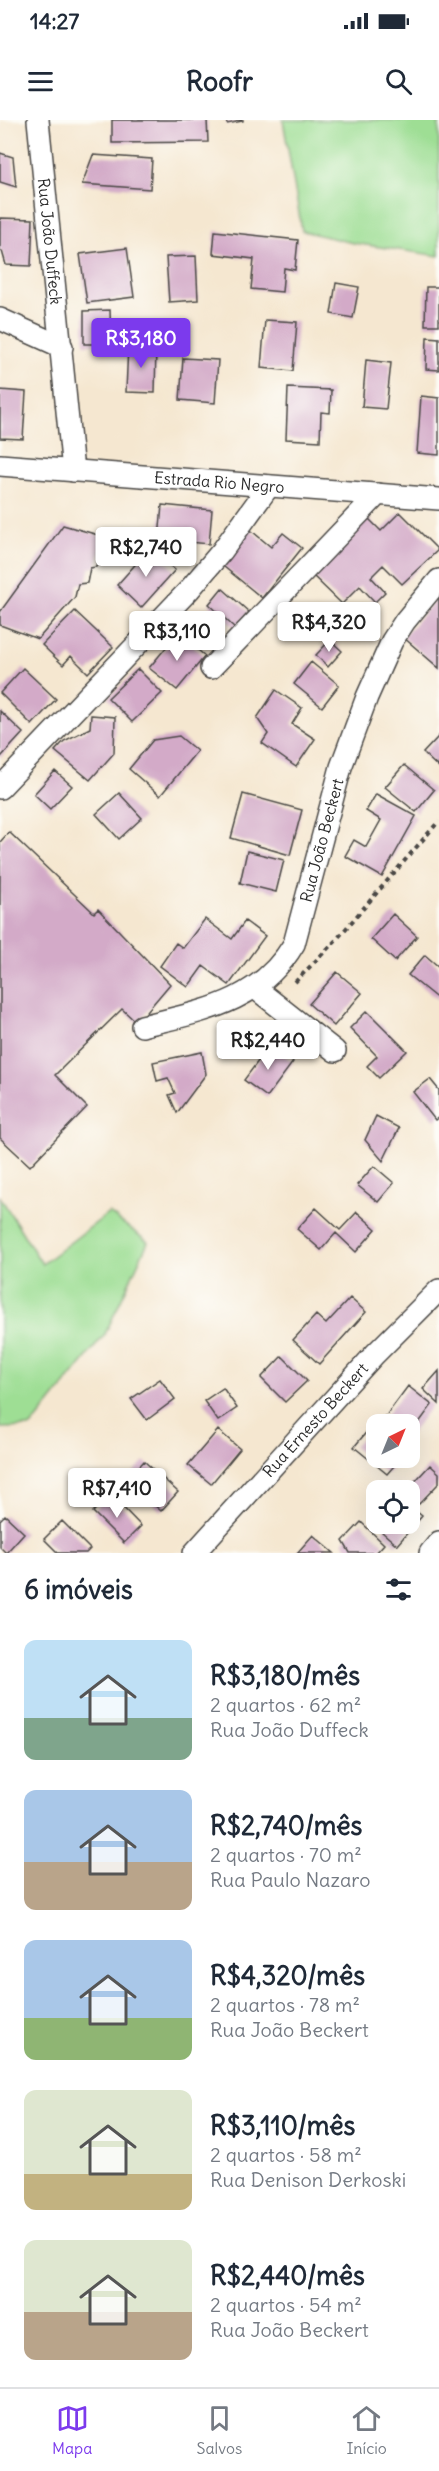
<!DOCTYPE html>
<html lang="pt">
<head>
<meta charset="utf-8">
<style>
  :root { --surface:#fff; --page:#f6f6f7; --text:#1f2937; --muted:#747a83; --line:#e0e1e3; --accent:#7c3aed }
  body { margin:0; font-family:Delius,sans-serif; background:var(--page); color:var(--text); height:100vh; display:flex; flex-direction:column; font-size:22px; white-space:nowrap }
  * { box-sizing:border-box; margin:0 }
  p { font-size:20px; color:var(--muted) }
  .icon { flex:none; width:33px; height:33px; fill:none; stroke:currentColor; stroke-width:2; stroke-linecap:round; stroke-linejoin:round }
  .map { position:relative; height:1433px; overflow:hidden }
  .panel { display:flex; flex-direction:column; background:var(--surface); flex:1 }
  .panel>* { flex:none }
  .needle { width:39px; rotate:43deg }
  .fabs { position:absolute; left:366px; top:1294px; display:grid; gap:12px }
  .fabs a { display:grid; place-items:center; width:54px; height:54px; border-radius:12px; background:var(--surface); box-shadow:0 6px 24px #0002; font-size:30px }
  .price { position:absolute; translate:-50% -51px; padding:0 14px; border-radius:6px; background:#fff; color:#222; font-size:20px; line-height:39px; filter:drop-shadow(0 2px 3px #0008) }
  .price::after { content:''; position:absolute; left:50%; top:36px; width:18px; height:14px; margin-left:-9px; background:inherit; clip-path:polygon(0 0,100% 0,50% 100%) }
  .price.current { background:var(--accent); color:#fff }
  ul { padding:0; list-style:none }
  li { display:flex; align-items:center; gap:18px; height:150px; padding:0 24px }
  li span { display:grid; place-items:center; flex:none; width:168px; height:120px; border-radius:12px; color:#555 }
  li>.icon { margin-inline-start:auto }
  span .icon { width:72px; height:72px; fill:#fffc; stroke-width:1 }
  li b { font-size:26px }
  h2 { display:flex; justify-content:space-between; align-items:center; height:72px; padding:0 24px; font-size:26px }
  .status { display:flex; justify-content:space-between; align-items:center; height:42px; padding:0 30px; background:var(--surface); direction:ltr }
  .status svg { height:16px; fill:currentColor }
  header { display:flex; justify-content:space-between; align-items:center; height:78px; padding:0 24px; background:var(--surface); font-size:27px; font-weight:700 }
  .dock { display:flex; justify-content:space-around; align-items:center; height:84px; border-top:2px solid var(--line); background:var(--surface); font-size:16px; color:var(--muted) }
  .dock a { display:grid; justify-items:center; gap:3px }
  .dock .current { color:var(--accent) }
  .map>svg:first-child { display:block }
  .green { fill:#9ede94; stroke:#648460; stroke-width:1.5 }
  .building { fill:#d3aac8 }
  .lines { fill:none; stroke-linecap:round; stroke-linejoin:round }
  .minor-casing { stroke:#494744; stroke-width:24 }
  .path { stroke:#494744; stroke-width:4; stroke-dasharray:4.5 4.5; stroke-linecap:butt }
  .minor { stroke:#fff; stroke-width:21 }
  .labels { text-anchor:middle; dominant-baseline:central; stroke-width:6; stroke-linejoin:round; paint-order:stroke }
  .street-label { font-size:16px; fill:#2b2b2b; stroke:#fdfcf7 }
</style>
</head>
<body>
<div class="status"><b>14:27</b><svg viewBox="0 0 49 12"><path d="M0 12V9h3v3zM5 12V6h3v6zM10 12V3h3v9zM15 12V0h3v12zM26 1h20v11H26zM47 4h2v5h-2z"/></svg></div>
<header><svg class="icon" aria-label="menu" viewBox="0 0 24 24"><path d="M4 6h16M4 12h16M4 18h16"/></svg>Roofr<svg class="icon" aria-label="search" viewBox="0 0 24 24"><circle cx="10" cy="10" r="6"/><path d="M15 15l6 6"/></svg></header>
<div class="map">
<svg width="439" height="1433" viewBox="0 0 439 1433">
  <rect width="100%" height="100%" fill="#fdfcf7"/>
  <filter id="ink" filterUnits="userSpaceOnUse"><feTurbulence type="fractalNoise" baseFrequency=".0167" numOctaves="2"/><feDisplacementMap in="SourceGraphic" scale="12" xChannelSelector="R" yChannelSelector="G"/><feConvolveMatrix kernelMatrix="1 2 1 2 8 2 1 2 1" color-interpolation-filters="sRGB"/></filter>
  <filter id="wash" filterUnits="userSpaceOnUse"><feTurbulence type="fractalNoise" baseFrequency=".008" numOctaves="4" result="noise"/><feDisplacementMap in="SourceGraphic" scale="24" xChannelSelector="R" yChannelSelector="G"/><feGaussianBlur stdDeviation="1.35" result="paint"/><feColorMatrix in="noise" values="0 0 0 0 0 0 0 0 0 0 0 0 0 0 0 0 0 1.4 0 .05"/><feComposite in="paint" operator="in"/></filter>
  <g filter="url(#wash)">
    <rect width="100%" height="100%" fill="#f5e7d0"/>
    <path class="green" d="M283 0H439V136L353 123 302 111Z
      M0 1077 42 1144 109 1093 148 1122 105 1214 31 1307 0 1308Z"/>
    <g id="blocks">
      <path class="building" d="M112 0H207L208 22 112 23Z
        M226 0H243V1L227 4Z
        M0 33 13 37 16 67 0 62Z
        M93 35 152 39 150 69 82 64Z
        M0 98 33 99 31 146 6 145 2 131H0Z
        M215 111 298 120 295 150 284 148 282 172 251 169 254 139 213 134Z
        M127 128 134 177 87 183 80 134Z
        M196 136 198 180 169 182 166 137Z
        M336 163 359 167 353 198 331 194Z
        M426 167H439V205H425Z
        M110 190 111 224H84V191Z
        M265 200 297 202 293 251 261 248Z
        M427 217 439 218V250L426 249Z
        M128 225 156 226 155 273 126 272Z
        M183 238 218 240 215 283 180 280Z
        M366 240 391 243 386 289 362 287Z
        M288 268 331 270 330 293 321 292 320 321 286 319Z
        M0 270 26 272 23 319 0 318Z
        M421 276 439 278V335L417 333Z
        M162 385 212 390 209 424 159 419Z
        M400 392 438 430 402 464 383 445 371 457 385 472 375 482 360 466 342 484 311 454 368 398 381 411Z
        M63 405 116 420 112 433 101 430 96 447 90 448 87 463 78 464 75 477 38 519 0 505V492Z
        M247 407 271 427 283 413 302 428 262 478 218 442Z
        M150 428 175 450 141 488 117 465Z
        M222 468 249 492 235 508 209 484Z
        M439 476V548L403 517Z
        M75 491 113 527 88 553 71 536 63 545 42 525Z
        M178 513 205 536 177 570 149 548Z
        M330 520 342 531 328 547 316 535Z
        M311 542 339 565 322 587 294 564Z
        M23 548 56 579 32 605 0 573Z
        M138 549 162 573 132 602 108 578Z
        M276 570 302 588 292 604 315 619 296 647 262 623 268 614 257 598Z
        M0 591 23 613 0 638Z
        M91 595 115 597 114 633 90 660 55 631 64 621 90 608Z
        M179 616 197 631 160 676 129 649 153 620Z
        M439 616V648L423 633Z
        M404 645 434 670 416 692 385 667Z
        M55 651 72 666 50 689 34 674Z
        M119 673 142 698 119 719 96 694Z
        M243 674 302 690 290 735 231 718Z
        M376 674 416 696 382 757 345 736 354 720 366 727 381 700 366 691Z
        M9 712 94 793 98 789 170 864 137 903 122 889 55 955 87 987 30 1046 0 1018V722Z
        M247 731 284 740 276 772 240 763Z
        M393 794 417 816 395 841 371 819Z
        M205 799 232 819 245 801 265 816 229 865 203 846 188 867 160 846 176 823 183 828Z
        M425 835 439 847V880L408 855Z
        M337 852 362 873 334 906 309 884Z
        M367 891 407 931 379 958 367 946 377 936 350 908Z
        M270 925 293 942 267 977 244 960Z
        M202 932 206 954 177 993 169 975 175 973 168 958 157 961 153 942Z
        M430 959 439 970V997L435 1000 413 972Z
        M376 996 399 1008 383 1041 365 1020Z
        M374 1046 394 1063 378 1082 357 1065Z
        M316 1088 340 1110 357 1092 376 1109 356 1132 336 1113 321 1130 297 1109Z
        M350 1178 366 1192 319 1244 293 1220 316 1195 326 1204Z
        M282 1236 307 1261 285 1282 261 1258Z
        M439 1251V1284L423 1269Z
        M160 1259 175 1279 147 1300 131 1279Z
        M408 1266 432 1285 410 1315V1305H396L385 1297Z
        M223 1268 237 1288 218 1301 204 1281Z
        M379 1297 389 1305H376V1338H401L387 1354 354 1327Z
        M218 1310 240 1329 211 1364 188 1345Z
        M144 1341 178 1372 161 1391 127 1360Z
        M430 1345 439 1353V1363L419 1384 410 1376V1371H406Z
        M110 1374 141 1406 124 1423 93 1392Z
        M410 1386 422 1396 397 1425 382 1412 388 1404H410Z
        M5 1395 24 1413 6 1433 0 1427V1400Z
        M62 1401 90 1429 86 1433H58L44 1419Z
        M361 1402 384 1424 376 1433H350L343 1421Z
        M313 1415 334 1433H297Z"/>
    </g>
  </g>
  <g filter="url(#ink)">
    <use href="#blocks" fill-opacity="0" stroke="#494744" stroke-width="1.5"/>
    <g class="lines">
      <g class="minor-casing">
        <g id="minor">
          <path id="s1" d="M38 0 73 351"/>
          <path d="M0 199 62 227"/>
          <path id="s2" d="M0 345 439 379"/>
          <path d="M211 548 378 374"/>
          <path d="M0 668 189 470 222 431 269 366"/>
          <path d="M255 868 335 931"/>
          <path id="s3" d="M142 906C203 891 259 883 294 824L341 647 367 577 392 521 405 501 439 460"/>
          <path id="s4" d="M194 1433 375 1234 439 1170"/>
          <path d="M430 1433 439 1422"/>
        </g>
      </g>
      <path class="path" d="M295 862 336 820 439 701"/>
      <use href="#minor" class="minor"/>
    </g>
  </g>
  <g class="labels">
    <g class="street-label">
      <text stroke="none"><textPath href="#s1" startOffset="122">Rua João Duffeck</textPath></text>
      <text stroke="none"><textPath href="#s2" startOffset="220">Estrada Rio Negro</textPath></text>
      <text stroke="none"><textPath href="#s3" startOffset="286">Rua João Beckert</textPath></text>
      <text stroke="none"><textPath href="#s4" startOffset="180">Rua Ernesto Beckert</textPath></text>
    </g>
  </g>
</svg>
<div class="fabs">
<a><svg class="needle" viewBox="-14 -14 28 28"><path d="M0-13l5 13h-10z" fill="#e53935"/><path d="M0 13l5-13h-10z" fill="#747a83"/></svg></a>
<a><svg class="icon" aria-label="locate" viewBox="0 0 24 24"><circle cx="12" cy="12" r="6"/><path d="M12 2v4M12 18v4M2 12h4M18 12h4"/></svg></a>
</div>
<b class="price current" style="left:141px;top:249px">R$3,180</b>
<b class="price" style="left:146px;top:458px">R$2,740</b>
<b class="price" style="left:329px;top:533px">R$4,320</b>
<b class="price" style="left:177px;top:542px">R$3,110</b>
<b class="price" style="left:268px;top:951px">R$2,440</b>
<b class="price" style="left:117px;top:1399px">R$7,410</b>
</div>
<section class="panel">
<h2>6 imóveis<svg class="icon" aria-label="filters" viewBox="0 0 24 24"><path d="M4 7h16M4 17h16"/><circle cx="9" cy="7" r="2"/><circle cx="15" cy="17" r="2"/></svg></h2>
<ul>
<li><span style="background:linear-gradient(#bfe0f5 65%,#7fa58c 0)"><svg class="icon" aria-label="home" viewBox="0 0 24 24"><path d="M3 11l9-7 9 7M6 9v11h12V9"/></svg></span><div><b>R$3,180/mês</b><p>2 quartos · 62 m²</p><p>Rua João Duffeck</p></div></li>
<li><span style="background:linear-gradient(#a9c7e8 60%,#b9a48a 0)"><svg class="icon" aria-label="home" viewBox="0 0 24 24"><path d="M3 11l9-7 9 7M6 9v11h12V9"/></svg></span><div><b>R$2,740/mês</b><p>2 quartos · 70 m²</p><p>Rua Paulo Nazaro</p></div></li>
<li><span style="background:linear-gradient(#a9c7e8 65%,#8fb573 0)"><svg class="icon" aria-label="home" viewBox="0 0 24 24"><path d="M3 11l9-7 9 7M6 9v11h12V9"/></svg></span><div><b>R$4,320/mês</b><p>2 quartos · 78 m²</p><p>Rua João Beckert</p></div></li>
<li><span style="background:linear-gradient(#dfe7d0 70%,#c2b280 0)"><svg class="icon" aria-label="home" viewBox="0 0 24 24"><path d="M3 11l9-7 9 7M6 9v11h12V9"/></svg></span><div><b>R$3,110/mês</b><p>2 quartos · 58 m²</p><p>Rua Denison Derkoski</p></div></li>
<li><span style="background:linear-gradient(#dfe7d0 60%,#b9a48a 0)"><svg class="icon" aria-label="home" viewBox="0 0 24 24"><path d="M3 11l9-7 9 7M6 9v11h12V9"/></svg></span><div><b>R$2,440/mês</b><p>2 quartos · 54 m²</p><p>Rua João Beckert</p></div></li>
</ul>
</section>
<nav class="dock">
<a class="current"><svg class="icon" aria-label="map" viewBox="0 0 24 24"><path d="M3 6l6-2 6 2 6-2v14l-6 2-6-2-6 2zM9 4v14M15 6v14"/></svg>Mapa</a>
<a><svg class="icon" aria-label="saved" viewBox="0 0 24 24"><path d="M7 4h10v16l-5-4-5 4z"/></svg>Salvos</a>
<a><svg class="icon" aria-label="home" viewBox="0 0 24 24"><path d="M3 11l9-7 9 7M6 9v11h12V9"/></svg>Início</a>
</nav>
</body>
</html>
